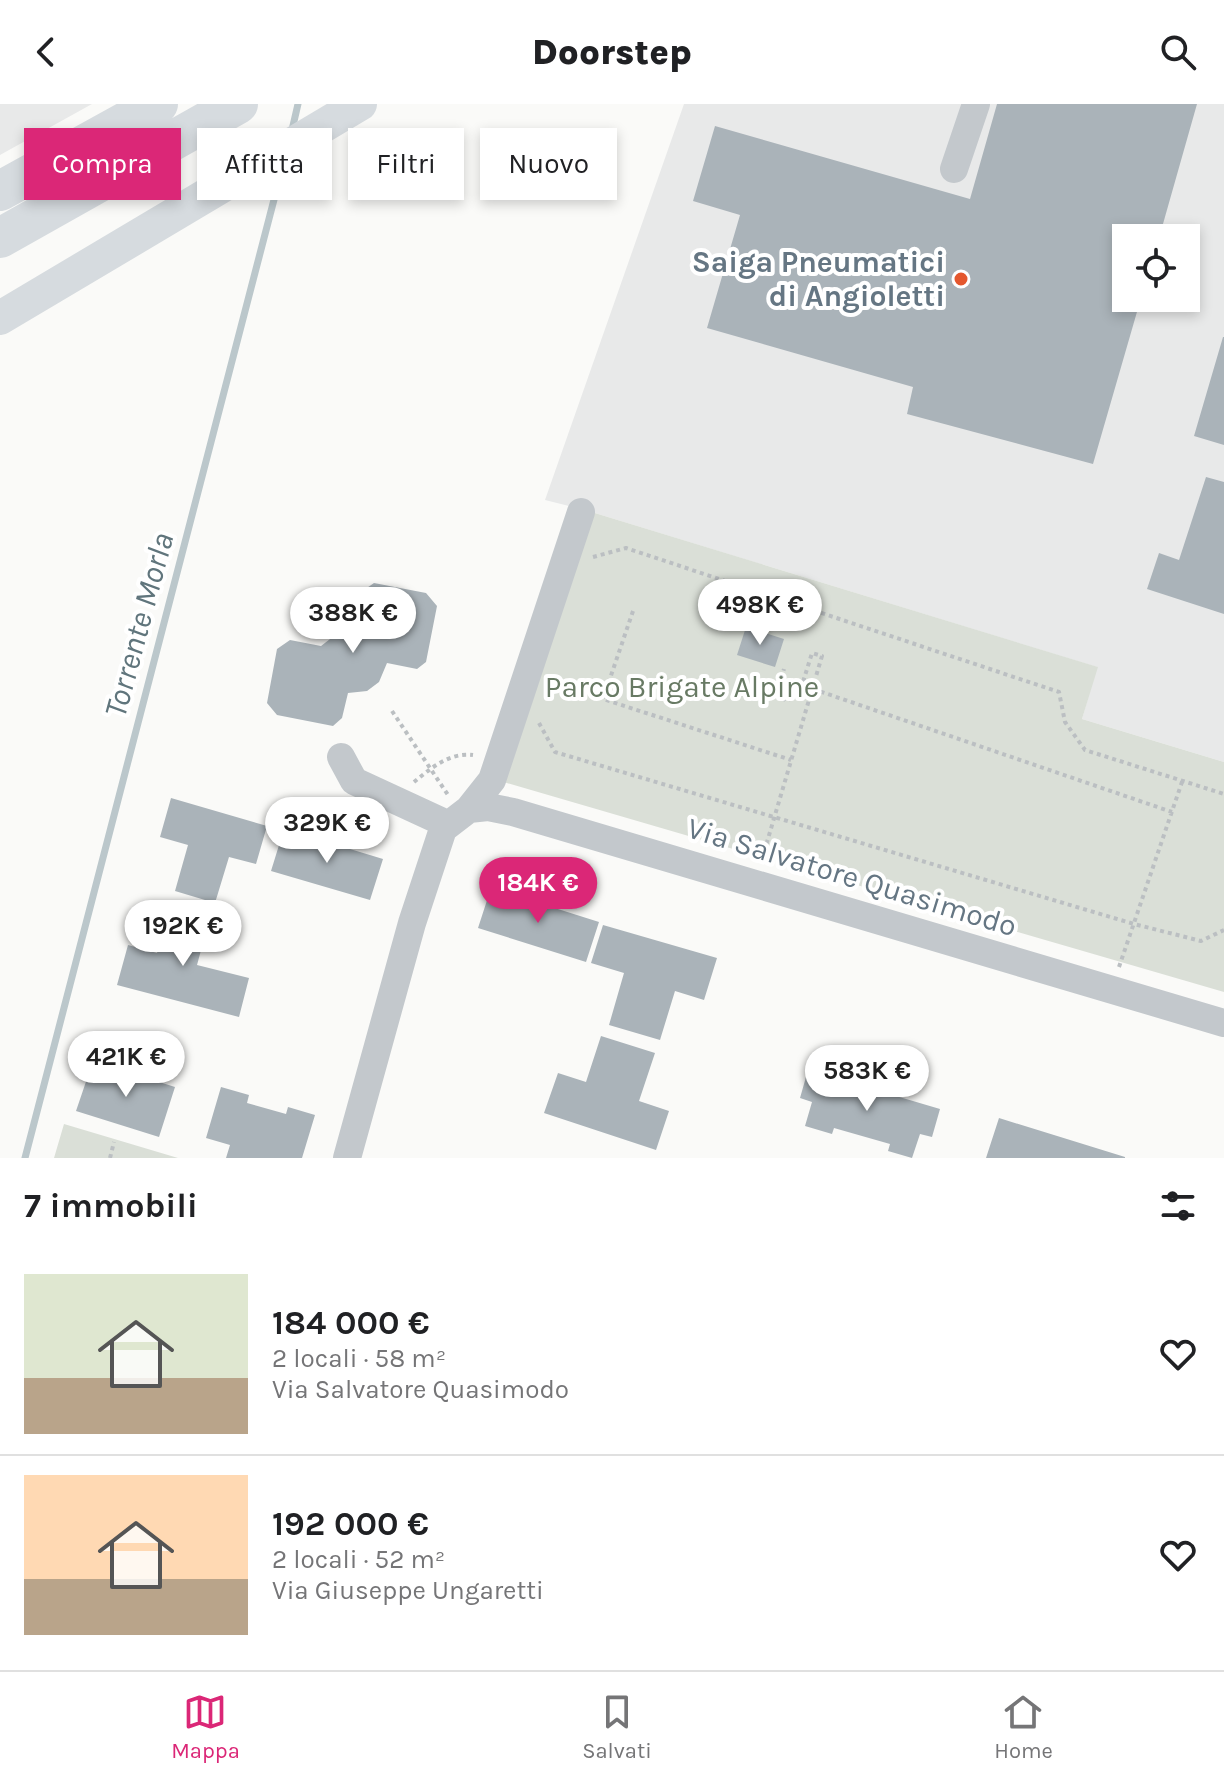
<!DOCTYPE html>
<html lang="it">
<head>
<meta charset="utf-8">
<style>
  :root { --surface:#fff; --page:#f2f2f2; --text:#202124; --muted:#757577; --line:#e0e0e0; --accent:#db2777 }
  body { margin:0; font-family:Karla,sans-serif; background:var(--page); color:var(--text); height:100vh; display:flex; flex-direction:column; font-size:30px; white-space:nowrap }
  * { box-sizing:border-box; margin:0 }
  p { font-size:26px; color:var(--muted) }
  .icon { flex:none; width:44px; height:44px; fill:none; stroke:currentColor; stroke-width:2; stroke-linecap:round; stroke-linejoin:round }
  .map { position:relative; height:1054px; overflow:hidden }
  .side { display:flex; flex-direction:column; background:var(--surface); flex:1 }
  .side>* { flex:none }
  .guide { position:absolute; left:24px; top:24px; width:800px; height:72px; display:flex; gap:16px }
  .buttons { position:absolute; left:1112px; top:120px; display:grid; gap:16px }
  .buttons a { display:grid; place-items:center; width:88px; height:88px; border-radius:0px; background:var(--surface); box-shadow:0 4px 12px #0003; font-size:40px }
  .price { position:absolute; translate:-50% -68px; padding:0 18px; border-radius:28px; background:#fff; color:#222; font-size:26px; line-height:52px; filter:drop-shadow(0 2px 4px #0008) }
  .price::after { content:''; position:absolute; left:50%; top:48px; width:24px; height:18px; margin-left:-12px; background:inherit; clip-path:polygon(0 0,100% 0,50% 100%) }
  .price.on { background:var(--accent); color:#fff }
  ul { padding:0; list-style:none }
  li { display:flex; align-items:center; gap:24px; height:200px; padding:0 24px }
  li+li { border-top:2px solid var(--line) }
  li span { display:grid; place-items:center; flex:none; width:224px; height:160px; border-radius:0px; color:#555 }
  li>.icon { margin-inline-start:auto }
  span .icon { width:96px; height:96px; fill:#fffc; stroke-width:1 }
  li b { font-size:34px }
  h2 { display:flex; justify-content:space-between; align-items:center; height:96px; padding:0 24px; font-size:34px }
  .pill { padding:0 28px; border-radius:0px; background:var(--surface); box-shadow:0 4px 12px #0003; font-size:28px; line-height:72px }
  .pill.on { background:var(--accent); color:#fff }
  header { display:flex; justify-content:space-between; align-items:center; height:104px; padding:0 24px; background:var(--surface); font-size:36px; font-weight:800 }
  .menu { display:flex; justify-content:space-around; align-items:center; height:112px; border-top:2px solid var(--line); background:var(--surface); font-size:22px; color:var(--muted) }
  .menu a { display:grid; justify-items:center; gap:4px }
  .menu .on { color:var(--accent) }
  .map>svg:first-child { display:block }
  .built { fill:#e8e9e9; fill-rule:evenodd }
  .green { fill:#dadfd7 }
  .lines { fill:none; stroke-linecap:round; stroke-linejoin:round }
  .stream { stroke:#bbc7cb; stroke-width:7 }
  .building { fill:#aab3b9 }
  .path { stroke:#bbbfc2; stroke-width:4; stroke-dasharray:4 4; stroke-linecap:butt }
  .minor { stroke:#c3c8cc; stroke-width:28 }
  .major { stroke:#d6dbdf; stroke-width:34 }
  .highway { stroke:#d6dbdf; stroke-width:40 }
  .poi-dot { fill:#e4572e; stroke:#fff; stroke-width:3 }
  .labels { text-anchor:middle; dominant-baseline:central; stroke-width:8; stroke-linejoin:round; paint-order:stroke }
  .poi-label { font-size:30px; font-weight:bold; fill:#657683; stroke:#fff; text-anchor:end }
  .park-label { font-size:30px; fill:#687a64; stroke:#fff }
  .street-label { font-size:30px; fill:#657683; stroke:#fff }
  .water-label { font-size:32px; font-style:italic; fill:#60757c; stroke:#fff }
</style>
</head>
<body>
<header><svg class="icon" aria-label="back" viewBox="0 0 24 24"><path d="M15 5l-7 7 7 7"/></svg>Doorstep<svg class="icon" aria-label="search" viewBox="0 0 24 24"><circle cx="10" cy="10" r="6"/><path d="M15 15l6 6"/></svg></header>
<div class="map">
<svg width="1224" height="1054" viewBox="0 0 1224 1054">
  <rect width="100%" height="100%" fill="#fafaf8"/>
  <path class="built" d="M0 0H92L0 51Z
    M684 0H1224V658L1082 615 1097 563 585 406 545 396ZM1126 134H1186V194H1126Z"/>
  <path class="green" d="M585 406 1098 563 1082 615 1224 658V888L500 677Z
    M64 1020 178 1054H54Z"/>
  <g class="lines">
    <path class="stream" d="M292 26 298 0
      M25 1054 283 61"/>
  </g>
  <path class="building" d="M997 0H1197L1159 134H1126V194H1141L1093 360 907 310 913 283 707 224 740 111 693 97 715 22 970 95Z
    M1223 233H1224V341L1194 332Z
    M1206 373 1224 378V510L1147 485 1159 449 1179 456Z
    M374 479 426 489 437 502 426 558 417 565 387 559 379 578 367 587 348 589 342 614 333 622 277 611 267 599 277 545 290 536 321 542 356 515 361 488Z
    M746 523 784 535 775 563 737 551Z
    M171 694 267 722 256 760 229 753 215 799 175 787 188 741 160 733Z
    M284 725 383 755 370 796 271 767Z
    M491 784 599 818 586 858 478 824Z
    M170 802 210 813 197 861 249 874 239 913 117 881 128 841 157 849Z
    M603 821 717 854 704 896 675 887 660 936 609 921 624 869 591 859Z
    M601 932 655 949 639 997 669 1007 656 1046 544 1009 558 969 586 978Z
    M93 957 175 983 159 1033 76 1007Z
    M808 966 940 1005 932 1033 920 1030 912 1054 888 1047 890 1040 834 1024 832 1030 805 1022 812 998 800 994Z
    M221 983 249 991 247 999 286 1010 288 1003 315 1011 302 1054H226L230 1041 206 1034Z
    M999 1014 1125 1053V1054H986Z"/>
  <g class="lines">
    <path class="path" d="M593 453 626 444 1059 588 1065 618 1085 646 1224 690
      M633 507 603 595 791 656
      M813 585 1172 708
      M392 607 448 691
      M539 619 555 648 1134 820 1201 837 1224 826
      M414 678C431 664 450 648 473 651
      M762 755 822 552 812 549 803 578 787 598C776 587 780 578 784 565
      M1119 863 1183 675
      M110 1054 114 1038"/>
    <path class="minor" d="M954 65 976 0
      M341 653 354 677 447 720
      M469 705 492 676 581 408
      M347 1054 412 819 443 725 469 705 488 703 513 708 1224 919"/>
    <path class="major" d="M0 214 360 0"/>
    <path class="highway" d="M0 87 158 0
      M0 134 238 0"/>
  </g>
  <circle class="poi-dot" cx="961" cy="175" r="8"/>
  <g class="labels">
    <g class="poi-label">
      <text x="945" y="158">Saiga Pneumatici<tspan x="945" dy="34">di Angioletti</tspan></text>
    </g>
    <g class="park-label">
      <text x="682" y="583">Parco Brigate Alpine</text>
    </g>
    <g class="street-label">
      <text transform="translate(852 773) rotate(17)">Via Salvatore Quasimodo</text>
    </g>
    <g class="water-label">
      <text transform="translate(139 521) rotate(-75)">Torrente Morla</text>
    </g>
  </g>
</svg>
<div class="buttons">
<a><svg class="icon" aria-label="locate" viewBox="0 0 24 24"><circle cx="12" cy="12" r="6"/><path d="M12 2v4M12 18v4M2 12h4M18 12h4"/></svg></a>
</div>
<b class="price" style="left:760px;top:543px">498K €</b>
<b class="price" style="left:353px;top:551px">388K €</b>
<b class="price" style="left:327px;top:761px">329K €</b>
<b class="price on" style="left:538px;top:821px">184K €</b>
<b class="price" style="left:183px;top:864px">192K €</b>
<b class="price" style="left:126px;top:995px">421K €</b>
<b class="price" style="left:867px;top:1009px">583K €</b>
<div class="guide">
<a class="pill on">Compra</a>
<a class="pill">Affitta</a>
<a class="pill">Filtri</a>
<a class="pill">Nuovo</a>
</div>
</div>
<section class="side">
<h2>7 immobili<svg class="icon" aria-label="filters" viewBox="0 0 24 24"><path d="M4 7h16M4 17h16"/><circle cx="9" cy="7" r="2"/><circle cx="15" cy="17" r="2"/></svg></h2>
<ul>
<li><span style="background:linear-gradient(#dfe7d0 65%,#b9a48a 0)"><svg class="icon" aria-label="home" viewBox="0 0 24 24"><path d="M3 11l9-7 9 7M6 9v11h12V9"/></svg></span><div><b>184 000 €</b><p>2 locali · 58 m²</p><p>Via Salvatore Quasimodo</p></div><svg class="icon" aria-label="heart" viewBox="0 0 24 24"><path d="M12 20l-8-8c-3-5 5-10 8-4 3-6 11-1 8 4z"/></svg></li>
<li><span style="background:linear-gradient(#ffd9b3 65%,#b9a48a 0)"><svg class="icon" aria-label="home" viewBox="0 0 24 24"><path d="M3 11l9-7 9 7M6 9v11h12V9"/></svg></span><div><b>192 000 €</b><p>2 locali · 52 m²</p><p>Via Giuseppe Ungaretti</p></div><svg class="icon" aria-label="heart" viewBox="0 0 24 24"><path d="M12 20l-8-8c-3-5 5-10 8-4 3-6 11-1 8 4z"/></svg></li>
</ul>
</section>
<nav class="menu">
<a class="on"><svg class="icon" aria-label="map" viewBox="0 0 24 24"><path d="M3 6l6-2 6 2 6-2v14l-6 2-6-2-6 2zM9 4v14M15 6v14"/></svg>Mappa</a>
<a><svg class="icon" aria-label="saved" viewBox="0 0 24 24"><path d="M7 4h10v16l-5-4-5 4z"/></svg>Salvati</a>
<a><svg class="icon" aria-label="home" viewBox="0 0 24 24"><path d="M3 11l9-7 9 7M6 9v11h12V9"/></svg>Home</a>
</nav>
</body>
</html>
